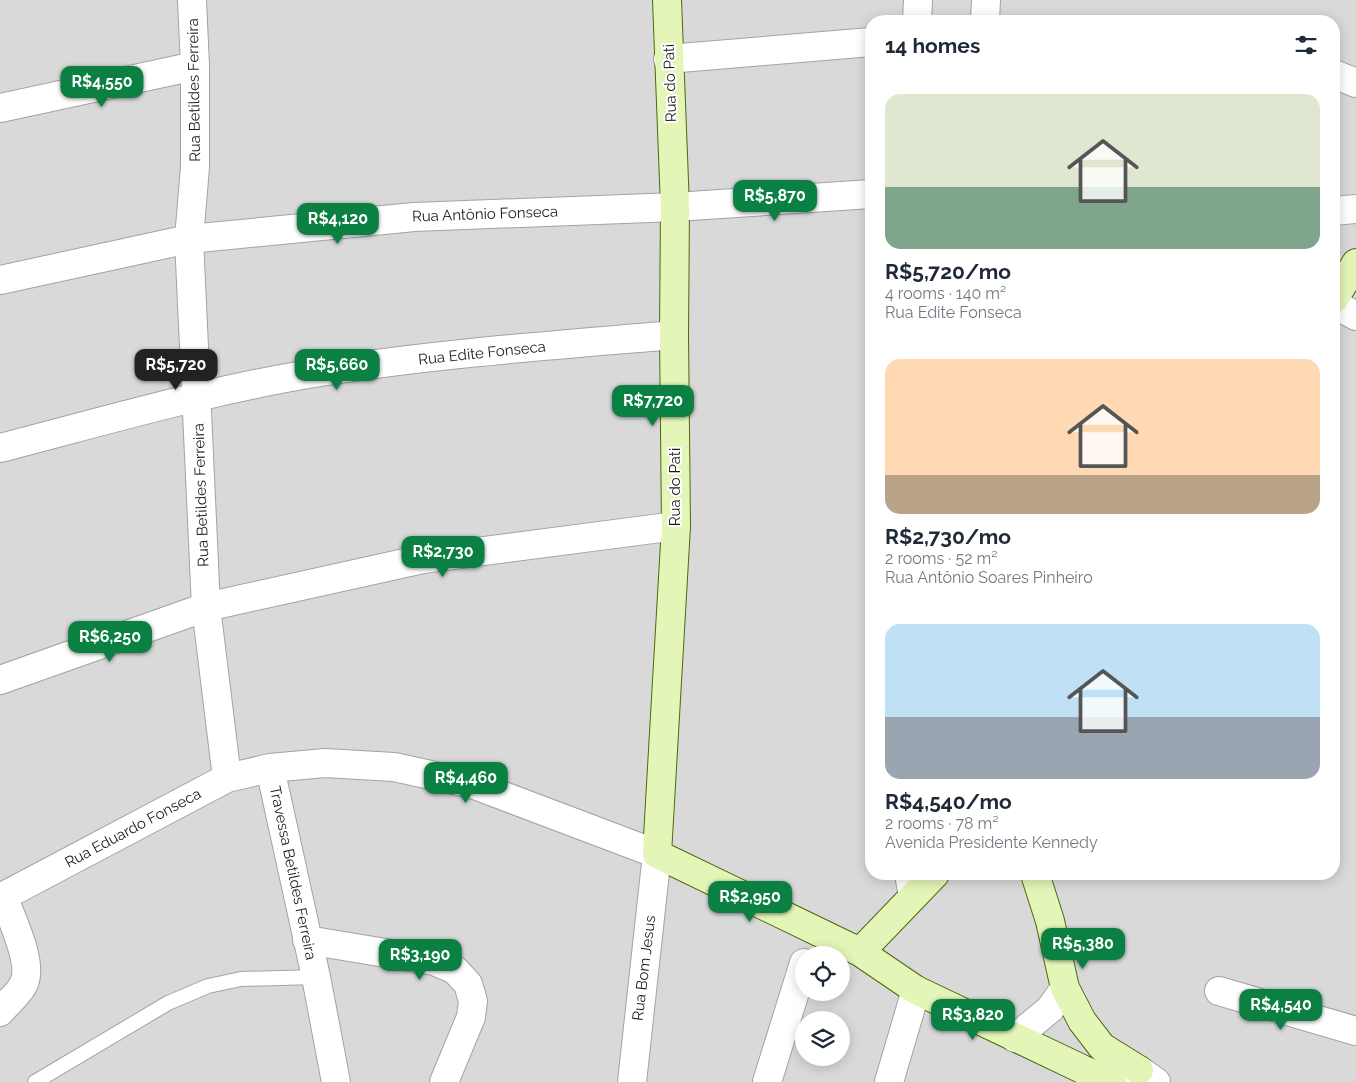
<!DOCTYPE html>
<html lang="en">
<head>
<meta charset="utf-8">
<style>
  :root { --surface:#fff; --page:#f2f2f3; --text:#1f2937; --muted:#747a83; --accent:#0b8043 }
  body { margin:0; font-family:Raleway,sans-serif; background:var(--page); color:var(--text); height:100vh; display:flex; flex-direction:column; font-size:19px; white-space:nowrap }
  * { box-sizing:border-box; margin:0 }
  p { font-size:16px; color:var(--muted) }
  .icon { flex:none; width:28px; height:28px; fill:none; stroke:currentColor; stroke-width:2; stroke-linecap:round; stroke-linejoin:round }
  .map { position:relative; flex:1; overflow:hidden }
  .side { position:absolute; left:865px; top:15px; width:475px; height:865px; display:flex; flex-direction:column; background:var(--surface); border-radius:20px; box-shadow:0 2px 12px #0003 }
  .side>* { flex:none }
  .tools { position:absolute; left:795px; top:946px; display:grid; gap:10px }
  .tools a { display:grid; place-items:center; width:55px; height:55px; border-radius:50%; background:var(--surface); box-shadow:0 2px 12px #0003; font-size:25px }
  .price { position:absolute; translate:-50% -42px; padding:0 11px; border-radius:10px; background:var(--accent); color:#fff; font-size:16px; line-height:32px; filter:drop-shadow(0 1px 2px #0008) }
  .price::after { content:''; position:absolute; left:50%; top:30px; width:15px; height:11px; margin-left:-8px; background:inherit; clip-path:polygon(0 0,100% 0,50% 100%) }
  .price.selected { background:#222; color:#fff }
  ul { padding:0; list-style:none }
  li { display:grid; align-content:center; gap:10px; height:265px; padding:0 20px }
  li span { display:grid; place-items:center; height:155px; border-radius:15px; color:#555 }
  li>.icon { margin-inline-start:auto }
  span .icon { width:90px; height:90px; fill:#fffc; stroke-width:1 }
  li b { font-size:21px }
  h2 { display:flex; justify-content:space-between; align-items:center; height:60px; padding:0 20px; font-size:21px }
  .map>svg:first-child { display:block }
  .residential { fill:#dad9d9; fill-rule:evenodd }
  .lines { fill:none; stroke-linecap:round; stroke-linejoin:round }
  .lane-casing { stroke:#a3a3a3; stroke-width:16 }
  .street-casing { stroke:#a3a3a3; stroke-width:30 }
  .secondary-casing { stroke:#496b0a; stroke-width:30 }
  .lane { stroke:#fff; stroke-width:14 }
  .street { stroke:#fff; stroke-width:28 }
  .secondary { stroke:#e3f5b7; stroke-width:28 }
  .labels { text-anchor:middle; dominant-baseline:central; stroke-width:4; stroke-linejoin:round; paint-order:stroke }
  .street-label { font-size:15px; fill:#1c1c1c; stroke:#fff }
</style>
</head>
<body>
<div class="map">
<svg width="1356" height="1082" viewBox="0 0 1356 1082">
  <rect width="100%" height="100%" fill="#edece2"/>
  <path class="residential" d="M0 0H1356V1082H0ZM871 21H1334V874H871ZM804 955H841V992H804ZM804 1020H841V1058H804Z"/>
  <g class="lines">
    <g class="lane-casing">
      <path id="lane" d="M35 1082 168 1003 208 986 241 979 316 977"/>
    </g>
    <g class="street-casing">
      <path id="street" d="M192 0 195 66V167L189 239 206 607 227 778
        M917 21 918 0
        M985 21 986 0
        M668 59 871 42
        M1334 74 1356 83
        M0 108 195 66
        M1334 211 1356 209
        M0 280 189 239 414 217 675 207 871 194
        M1334 304 1356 316
        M0 448C108 420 217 388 327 371 442 353 558 345 674 335
        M0 680 206 607 423 559 676 526
        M270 768 316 977 336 1082
        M909 874 913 896
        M0 898 227 778 270 768 325 763 394 767 472 784 657 854 632 1082
        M307 940 434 961 455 970 468 984 473 1001 471 1017 444 1082
        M1219 991 1356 1031
        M0 1012C7 1003 18 995 23 985 35 965 11 918 3 896
        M1015 1038 1050 1009 1065 988
        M767 1082 804 963
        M889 1082 916 990
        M1133 1082 1139 1070 1156 1082"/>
    </g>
    <g class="secondary-casing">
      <path id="secondary" d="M667 0 675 207 674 335 676 526 657 854 860 952 916 990 1082 1069 1112 1082
        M1334 299 1356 263
        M1035 874 1050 921 1065 988 1082 1021 1102 1047 1139 1070
        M860 952 935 874"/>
    </g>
    <use href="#lane" class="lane"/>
    <use href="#street" class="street"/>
    <use href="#secondary" class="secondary"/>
  </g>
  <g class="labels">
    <g class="street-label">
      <text transform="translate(670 83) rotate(-92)">Rua do Pati</text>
      <text transform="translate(194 90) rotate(-91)">Rua Betildes Ferreira</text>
      <text transform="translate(485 214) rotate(-2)">Rua Antônio Fonseca</text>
      <text transform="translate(482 353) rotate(-6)">Rua Edite Fonseca</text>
      <text transform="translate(675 487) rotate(-90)">Rua do Pati</text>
      <text transform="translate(201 495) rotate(-92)">Rua Betildes Ferreira</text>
      <text transform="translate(133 828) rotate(-28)">Rua Eduardo Fonseca</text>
      <text transform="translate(293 873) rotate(78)">Travessa Betildes Ferreira</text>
      <text transform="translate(644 968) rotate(-83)">Rua Bom Jesus</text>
    </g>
  </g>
</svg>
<div class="tools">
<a><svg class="icon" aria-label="locate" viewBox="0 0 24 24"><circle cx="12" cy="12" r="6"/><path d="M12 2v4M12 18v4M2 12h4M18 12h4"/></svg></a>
<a><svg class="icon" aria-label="layers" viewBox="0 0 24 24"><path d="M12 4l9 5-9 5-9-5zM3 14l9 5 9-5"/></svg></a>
</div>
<b class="price" style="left:102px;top:108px">R$4,550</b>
<b class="price" style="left:775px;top:222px">R$5,870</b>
<b class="price" style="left:338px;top:245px">R$4,120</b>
<b class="price selected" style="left:176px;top:391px">R$5,720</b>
<b class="price" style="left:337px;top:391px">R$5,660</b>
<b class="price" style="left:653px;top:427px">R$7,720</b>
<b class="price" style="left:443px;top:578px">R$2,730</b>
<b class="price" style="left:110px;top:663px">R$6,250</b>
<b class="price" style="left:466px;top:804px">R$4,460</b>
<b class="price" style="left:750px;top:923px">R$2,950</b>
<b class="price" style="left:1083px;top:970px">R$5,380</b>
<b class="price" style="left:420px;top:981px">R$3,190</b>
<b class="price" style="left:1281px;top:1031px">R$4,540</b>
<b class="price" style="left:973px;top:1041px">R$3,820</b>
<section class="side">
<h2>14 homes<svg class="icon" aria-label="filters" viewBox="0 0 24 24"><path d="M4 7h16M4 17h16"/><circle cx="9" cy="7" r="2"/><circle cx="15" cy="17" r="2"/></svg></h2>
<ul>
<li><span style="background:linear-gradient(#dfe7d0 60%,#7fa58c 0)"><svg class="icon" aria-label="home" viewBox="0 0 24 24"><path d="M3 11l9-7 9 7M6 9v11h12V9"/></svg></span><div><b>R$5,720/mo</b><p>4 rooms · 140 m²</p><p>Rua Edite Fonseca</p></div></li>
<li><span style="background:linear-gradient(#ffd9b3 75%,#b9a48a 0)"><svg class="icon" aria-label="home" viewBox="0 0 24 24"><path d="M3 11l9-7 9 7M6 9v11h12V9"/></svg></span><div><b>R$2,730/mo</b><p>2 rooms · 52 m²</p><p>Rua Antônio Soares Pinheiro</p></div></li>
<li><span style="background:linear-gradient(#bfe0f5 60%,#9aa5b1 0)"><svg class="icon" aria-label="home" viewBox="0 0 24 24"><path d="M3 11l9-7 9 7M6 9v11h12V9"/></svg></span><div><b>R$4,540/mo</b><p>2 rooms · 78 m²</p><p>Avenida Presidente Kennedy</p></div></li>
</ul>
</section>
</div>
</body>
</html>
